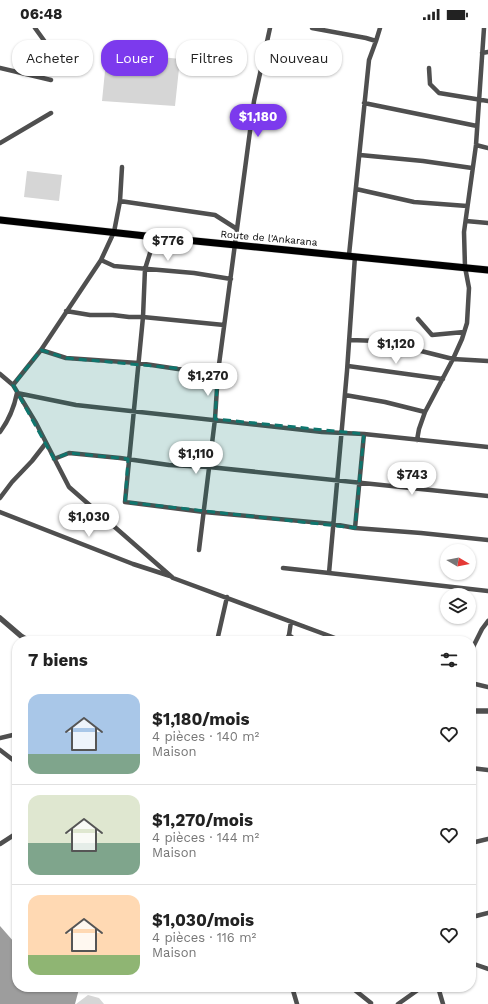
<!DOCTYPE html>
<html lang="fr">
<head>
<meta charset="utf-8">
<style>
  :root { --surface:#fff; --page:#f2f2f2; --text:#222; --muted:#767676; --line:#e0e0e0; --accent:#7c3aed }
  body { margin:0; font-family:"Work Sans",sans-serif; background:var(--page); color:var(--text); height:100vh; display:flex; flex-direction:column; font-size:15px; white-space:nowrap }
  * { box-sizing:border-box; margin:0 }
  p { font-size:13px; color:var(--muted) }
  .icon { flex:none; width:22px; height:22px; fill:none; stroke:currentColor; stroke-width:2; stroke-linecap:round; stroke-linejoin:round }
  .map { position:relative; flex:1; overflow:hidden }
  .details { position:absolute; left:12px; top:608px; width:464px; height:356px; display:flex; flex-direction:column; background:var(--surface); border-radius:16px; box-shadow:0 1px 3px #0004 }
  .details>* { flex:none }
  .top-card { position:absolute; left:12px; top:12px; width:464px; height:36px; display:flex; gap:8px }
  .needle { width:26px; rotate:100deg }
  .fabs { position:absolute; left:440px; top:516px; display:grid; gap:8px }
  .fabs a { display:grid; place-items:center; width:36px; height:36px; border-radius:50%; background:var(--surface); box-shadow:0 1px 3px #0004; font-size:20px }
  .price { position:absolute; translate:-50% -34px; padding:0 9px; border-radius:14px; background:#fff; color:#222; font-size:13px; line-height:26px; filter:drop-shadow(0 1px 2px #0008) }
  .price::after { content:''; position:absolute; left:50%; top:24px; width:12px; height:9px; margin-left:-6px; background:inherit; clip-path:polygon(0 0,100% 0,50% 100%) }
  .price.active { background:var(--accent); color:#fff }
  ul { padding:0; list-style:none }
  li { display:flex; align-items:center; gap:12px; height:100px; padding:0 16px }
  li+li { border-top:1px solid var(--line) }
  li span { display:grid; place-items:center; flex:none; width:112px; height:80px; border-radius:12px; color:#555 }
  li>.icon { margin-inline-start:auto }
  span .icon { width:48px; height:48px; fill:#fffc; stroke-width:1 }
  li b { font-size:17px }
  h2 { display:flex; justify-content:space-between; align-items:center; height:48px; padding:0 16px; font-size:17px }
  .pill { padding:0 14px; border-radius:16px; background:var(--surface); box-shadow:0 1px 3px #0004; font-size:14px; line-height:36px }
  .pill.active { background:var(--accent); color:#fff }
  .status { display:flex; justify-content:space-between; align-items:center; height:28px; padding:0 20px; background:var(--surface); direction:ltr }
  .status svg { height:11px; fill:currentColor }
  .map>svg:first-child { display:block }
  .green { fill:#d6d6d6 }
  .water { fill:#9d9d9d }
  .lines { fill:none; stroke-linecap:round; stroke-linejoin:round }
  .primary-casing { stroke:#dbdbdb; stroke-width:8 }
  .minor { stroke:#4f4f4f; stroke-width:4.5 }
  .tertiary { stroke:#4f4f4f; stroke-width:5.5 }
  .primary { stroke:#000; stroke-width:7 }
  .marked { fill:#0f766e; fill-opacity:0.2; stroke:#0f766e; stroke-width:3; stroke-dasharray:8 5; stroke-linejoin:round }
  .labels { text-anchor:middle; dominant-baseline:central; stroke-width:4; stroke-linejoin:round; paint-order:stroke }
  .street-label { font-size:10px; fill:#000; stroke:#fff }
</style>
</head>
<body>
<div class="status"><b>06:48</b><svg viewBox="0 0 49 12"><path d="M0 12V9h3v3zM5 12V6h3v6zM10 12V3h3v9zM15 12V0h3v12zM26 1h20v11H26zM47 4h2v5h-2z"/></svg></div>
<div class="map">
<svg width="488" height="976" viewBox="0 0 488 976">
  <rect width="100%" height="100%" fill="#fff"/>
  <path class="green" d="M107 23 180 31 175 78 102 73Z
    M27 143 62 147 59 173 24 169Z
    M88 967 99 970 104 976H76Z"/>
  <path class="water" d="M0 898 14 914 17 915V959H77L79 961 75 976H0Z"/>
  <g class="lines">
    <g class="primary-casing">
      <path id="primary" d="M0 192 155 209 488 242"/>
    </g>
    <path class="minor" d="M35 0 48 18
      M312 0 366 10 376 13 369 32 349 227
      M376 13 380 0
      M482 25 488 24
      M0 40 51 52
      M429 40 430 56 439 65 488 73
      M364 75 477 98
      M0 115 51 85
      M476 117 488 120
      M360 127 423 133 472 140
      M356 161 414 174 467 178
      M120 173 215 187 237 201
      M466 193 488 195
      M155 209 145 241 143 289 125 474 204 484 333 496 355 500 421 505 488 512
      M101 232 114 238 125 239 194 245 231 251
      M66 283 90 287H113L129 289H143L224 297
      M418 291 432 307 464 304
      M349 312 381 313 453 331 488 333
      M41 322 66 330 138 335 178 341 218 344
      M348 338 443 351
      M0 346 13 357 36 395 69 459 173 550 343 613
      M13 357 41 322 101 232 114 204 120 173 122 139
      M345 367 385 374 425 384
      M0 404C9 392 14 380 17 365L76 377 322 404 364 406 488 419
      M417 412 419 401 425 384 453 331 462 311 467 295 469 260 465 239 464 204 476 117 484 0
      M54 431 69 425 120 430 169 437 209 439 488 468
      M0 470 12 454 32 433 46 415
      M0 484 133 536 170 548
      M355 500 364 406
      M199 522 215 391 218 344 254 73 270 0
      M283 540 329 545 347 343 355 228
      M329 545 488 563
      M289 607 297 613
      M217 613 227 569
      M286 613 289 607 291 594
      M471 623 482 601 488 593
      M471 655 488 659
      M0 710 17 706
      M0 722 17 735
      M471 740 488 742
      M471 815 488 811
      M0 816 17 805
      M471 888H476L488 885
      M471 933 474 936 488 941
      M292 959 297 976
      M351 959 371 975
      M438 959 443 976
      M398 976 422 959"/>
    <path class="tertiary" d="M0 590 21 608 29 613
      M471 683H488"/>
    <use href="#primary" class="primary"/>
  </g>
  <path class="marked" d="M41 322 66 330 218 344 215 391 364 406 355 500 125 474 128 431 69 425 54 431 13 357Z"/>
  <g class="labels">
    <g class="street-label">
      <text transform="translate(269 210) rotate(5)">Route de l'Ankarana</text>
    </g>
  </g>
</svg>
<div class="fabs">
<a><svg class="needle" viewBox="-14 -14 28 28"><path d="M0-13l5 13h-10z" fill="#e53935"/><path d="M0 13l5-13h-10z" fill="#767676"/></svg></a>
<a><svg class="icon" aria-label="layers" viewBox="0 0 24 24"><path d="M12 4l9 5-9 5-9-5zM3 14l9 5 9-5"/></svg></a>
</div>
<b class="price active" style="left:258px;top:110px">$1,180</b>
<b class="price" style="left:168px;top:234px">$776</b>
<b class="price" style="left:396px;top:337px">$1,120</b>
<b class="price" style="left:208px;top:369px">$1,270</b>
<b class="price" style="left:196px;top:447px">$1,110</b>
<b class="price" style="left:412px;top:468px">$743</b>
<b class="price" style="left:89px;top:510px">$1,030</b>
<div class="top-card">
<a class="pill">Acheter</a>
<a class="pill active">Louer</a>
<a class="pill">Filtres</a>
<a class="pill">Nouveau</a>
</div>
<section class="details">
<h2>7 biens<svg class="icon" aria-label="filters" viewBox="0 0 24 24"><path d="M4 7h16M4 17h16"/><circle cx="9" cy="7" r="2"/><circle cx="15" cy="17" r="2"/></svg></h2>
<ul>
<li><span style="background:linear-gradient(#a9c7e8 75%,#7fa58c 0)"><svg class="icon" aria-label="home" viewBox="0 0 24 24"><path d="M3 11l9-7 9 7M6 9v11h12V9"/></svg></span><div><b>$1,180/mois</b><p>4 pièces · 140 m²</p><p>Maison</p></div><svg class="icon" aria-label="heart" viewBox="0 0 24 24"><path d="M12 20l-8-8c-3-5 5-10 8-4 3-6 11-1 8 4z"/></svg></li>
<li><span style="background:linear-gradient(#dfe7d0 60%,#7fa58c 0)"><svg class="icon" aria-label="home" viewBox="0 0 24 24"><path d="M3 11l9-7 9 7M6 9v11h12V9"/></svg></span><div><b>$1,270/mois</b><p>4 pièces · 144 m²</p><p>Maison</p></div><svg class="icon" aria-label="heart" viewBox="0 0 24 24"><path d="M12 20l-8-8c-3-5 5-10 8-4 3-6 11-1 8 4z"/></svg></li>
<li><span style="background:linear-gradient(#ffd9b3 75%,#8fb573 0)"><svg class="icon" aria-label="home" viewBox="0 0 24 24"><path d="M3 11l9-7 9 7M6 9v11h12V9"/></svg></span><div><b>$1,030/mois</b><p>4 pièces · 116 m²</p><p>Maison</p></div><svg class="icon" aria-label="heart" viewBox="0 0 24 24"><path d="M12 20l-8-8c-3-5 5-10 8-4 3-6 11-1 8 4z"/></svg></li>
</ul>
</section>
</div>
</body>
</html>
